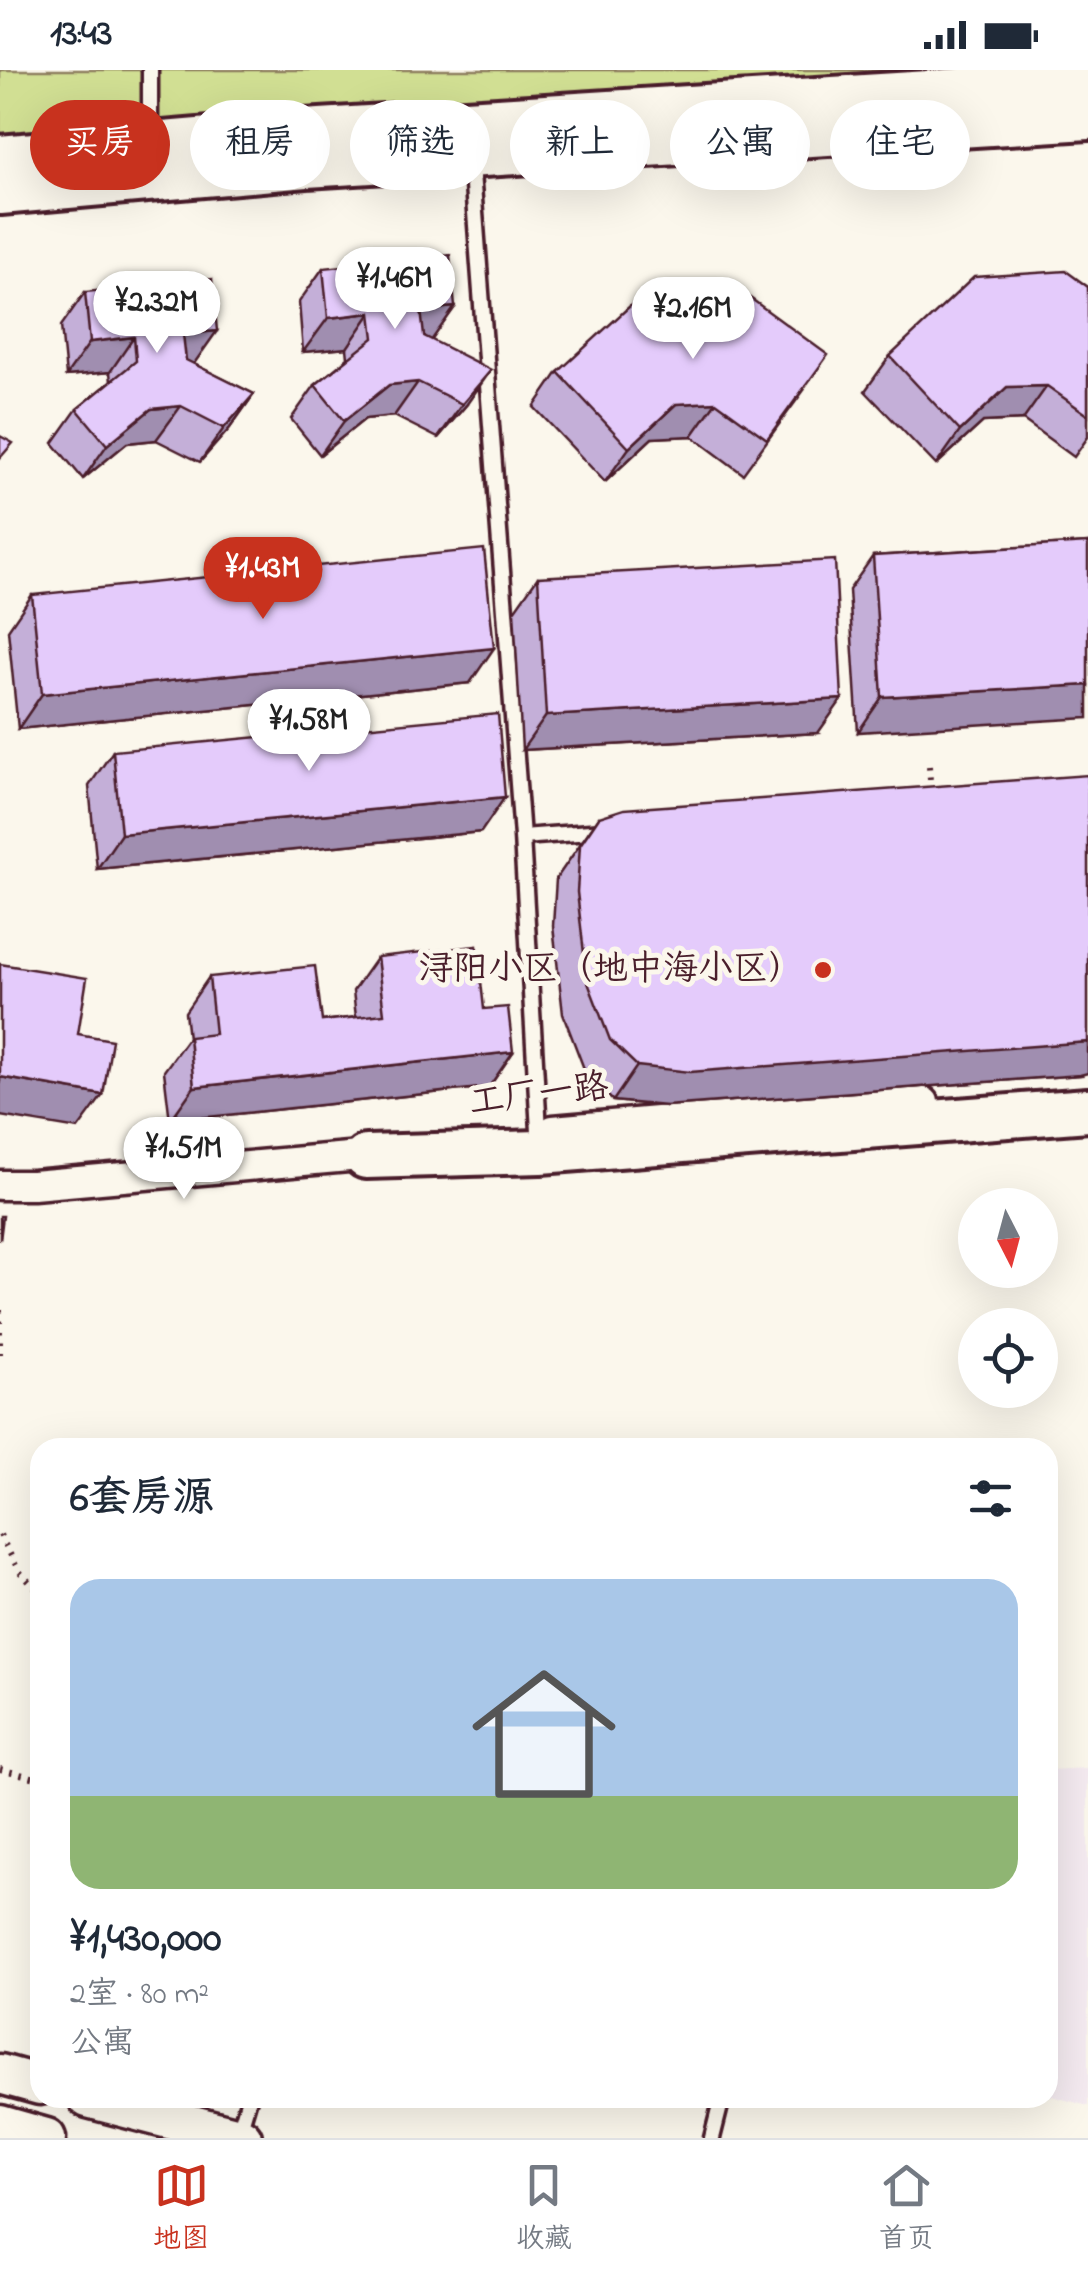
<!DOCTYPE html>
<html lang="zh">
<head>
<meta charset="utf-8">
<style>
  :root { --surface:#fff; --page:#f6f6f7; --text:#1f2937; --muted:#747a83; --line:#e0e1e3; --accent:#c8321e }
  body { margin:0; font-family:"Indie Flower","LXGW WenKai TC",sans-serif; background:var(--page); color:var(--text); height:100vh; display:flex; flex-direction:column; font-size:38px; white-space:nowrap }
  * { box-sizing:border-box; margin:0 }
  p { font-size:32px; color:var(--muted) }
  .icon { flex:none; width:55px; height:55px; fill:none; stroke:currentColor; stroke-width:2; stroke-linecap:round; stroke-linejoin:round }
  .map { position:relative; flex:1; overflow:hidden }
  .side { position:absolute; left:30px; top:1368px; width:1028px; height:670px; display:flex; flex-direction:column; background:var(--surface); border-radius:30px; box-shadow:0 10px 40px #0002 }
  .side>* { flex:none }
  .hud { position:absolute; left:30px; top:30px; width:1030px; height:90px; display:flex; gap:20px }
  .needle { width:65px; rotate:174deg }
  .buttons { position:absolute; left:958px; top:1118px; display:grid; gap:20px }
  .buttons a { display:grid; place-items:center; width:100px; height:100px; border-radius:50%; background:var(--surface); box-shadow:0 10px 40px #0002; font-size:50px }
  .price { position:absolute; translate:-50% -85px; padding:0 22px; border-radius:35px; background:#fff; color:#222; font-size:32px; line-height:65px; filter:drop-shadow(0 2px 5px #0008) }
  .price::after { content:''; position:absolute; left:50%; top:60px; width:30px; height:22px; margin-left:-15px; background:inherit; clip-path:polygon(0 0,100% 0,50% 100%) }
  .price.active { background:var(--accent); color:#fff }
  ul { padding:0; list-style:none }
  li { display:grid; align-content:center; gap:20px; height:530px; padding:0 40px }
  li span { display:grid; place-items:center; height:310px; border-radius:30px; color:#555 }
  li>.icon { margin-inline-start:auto }
  span .icon { width:180px; height:180px; fill:#fffc; stroke-width:1 }
  li b { font-size:42px }
  h2 { display:flex; justify-content:space-between; align-items:center; height:120px; padding:0 40px; font-size:42px }
  .tag { padding:0 35px; border-radius:45px; background:var(--surface); box-shadow:0 10px 40px #0002; font-size:35px; line-height:90px }
  .tag.active { background:var(--accent); color:#fff }
  .status { display:flex; justify-content:space-between; align-items:center; height:70px; padding:0 50px; background:var(--surface); direction:ltr }
  .status svg { height:28px; fill:currentColor }
  .dock { display:flex; justify-content:space-around; align-items:center; height:140px; border-top:2px solid var(--line); background:var(--surface); font-size:28px; color:var(--muted) }
  .dock a { display:grid; justify-items:center; gap:5px }
  .dock .active { color:var(--accent) }
  .map>svg:first-child { display:block }
  .built { fill:#f4eaf0 }
  .green { fill:#d1df93; stroke:#8e7f5f; stroke-width:2.5 }
  .lines { fill:none; stroke-linecap:round; stroke-linejoin:round }
  .service-casing { stroke:#4a1f2b; stroke-width:21 }
  .minor-casing { stroke:#4a1f2b; stroke-width:35 }
  .secondary-casing { stroke:#4a1f2b; stroke-width:45 }
  .primary-casing { stroke:#4a1f2b; stroke-width:50 }
  .path { stroke:#4a1f2b; stroke-width:6; stroke-dasharray:2.5 8; stroke-linecap:butt }
  .service { stroke:#fbf7ec; stroke-width:14 }
  .minor { stroke:#fbf7ec; stroke-width:28 }
  .secondary { stroke:#fbf7ec; stroke-width:38 }
  .primary { stroke:#fbf7ec; stroke-width:42 }
  .wall { fill:#c4afd8; stroke:#4a1f2b; stroke-width:2.5 }
  .shaded-wall { fill:#a08eb0; stroke:#4a1f2b; stroke-width:2.5 }
  .building { fill:#e4cbfb; stroke:#4a1f2b; stroke-width:2.5 }
  .poi-dot { fill:#c8321e; stroke:#fbf7ec; stroke-width:4 }
  .labels { text-anchor:middle; dominant-baseline:central; stroke-width:10; stroke-linejoin:round; paint-order:stroke }
  .poi-label { font-size:35px; fill:#4a1f2b; stroke:#fbf7ec; text-anchor:end }
  .street-label { font-size:35px; fill:#4a1f2b; stroke:#fbf7ec }
</style>
</head>
<body>
<div class="status"><b>13:43</b><svg viewBox="0 0 49 12"><path d="M0 12V9h3v3zM5 12V6h3v6zM10 12V3h3v9zM15 12V0h3v12zM26 1h20v11H26zM47 4h2v5h-2z"/></svg></div>
<div class="map">
<svg width="1088" height="2068" viewBox="0 0 1088 2068">
  <rect width="100%" height="100%" fill="#fbf7ec"/>
  <filter id="ink" filterUnits="userSpaceOnUse"><feTurbulence type="fractalNoise" baseFrequency=".01" numOctaves="2"/><feDisplacementMap in="SourceGraphic" scale="20" xChannelSelector="R" yChannelSelector="G"/><feConvolveMatrix kernelMatrix="1 2 1 2 8 2 1 2 1" color-interpolation-filters="sRGB"/></filter>
  <g filter="url(#ink)">
    <path class="built" d="M1088 1698V2036L1048 2025V1700Z"/>
    <path class="green" d="M0 0H1088L0 87Z"/>
    <g class="lines">
      <g class="service-casing">
        <path id="service" d="M150 0V68
          M471 89 522 767 539 1061
          M522 767 604 761
          M238 2065 249 2028
          M712 2068 722 2028"/>
      </g>
      <g class="minor-casing">
        <path id="minor" d="M553 1060 783 1040 924 1032
          M0 1115H33L382 1084"/>
      </g>
      <g class="secondary-casing">
        <path id="secondary" d="M0 2004 40 2015
          M88 2028 242 2068
          M0 2055 46 2068"/>
      </g>
      <g class="primary-casing">
        <path id="primary" d="M0 87 304 61 1088 12
          M0 123 306 96 1088 48
          M366 1087 540 1082 1088 1040"/>
      </g>
      <path class="path" d="M929 696 931 725
        M0 1240V1284
        M0 1465 19 1501 40 1523
        M0 1699 40 1709"/>
      <use href="#service" class="service"/>
      <use href="#minor" class="minor"/>
      <use href="#secondary" class="secondary"/>
      <use href="#primary" class="primary"/>
    </g>
    <path class="wall" d="M323 198 455 237 431 270 467 334 438 368 394 346 365 349 320 385 291 349 315 315 348 288 347 278 303 282 299 232Z
      M1088 217V367L1074 387 1023 350 983 352 936 395 865 321 890 286Z
      M85 222 194 294 254 324 230 358 200 392 156 370 127 373 83 409 53 373 77 339 111 312 110 302 66 306 61 256Z
      M558 302 804 320 743 404 692 366 652 368 605 412 534 337Z
      M1088 473 858 662 849 520 873 486Z
      M538 507 818 663 522 680 514 541Z
      M32 525 470 613 18 659 8 560Z
      M113 681 481 762 97 799 89 716Z
      M599 747 1080 1005 666 1036 613 1031 586 1004 563 944 553 856 556 809Z
      M377 887 484 939 513 982 489 1017 170 1051 164 1001 188 968 185 942 209 907 322 951 356 947 353 921Z"/>
    <path class="shaded-wall" d="M455 237 431 271 397 275 421 240Z
      M371 243 347 278 303 282 328 248Z
      M217 261 193 295 159 299 183 264Z
      M134 267 110 302 66 306 90 272Z
      M491 300 467 334 438 368 462 334Z
      M418 312 394 346 365 349 320 385 344 351 389 315Z
      M1047 316 1023 350 983 352 936 395 960 361 1007 317Z
      M254 324 230 358 200 392 224 358Z
      M716 332 692 366 652 368 605 412 629 378 676 334Z
      M181 336 156 370 127 373 83 409 107 375 151 339Z
      M494 578 470 613 18 659 42 624Z
      M1088 615V648L858 662 882 627Z
      M842 629 818 663 522 680 546 646Z
      M505 727 481 762 97 799 121 764Z
      M1088 972V1003L1080 1005 666 1036 613 1031 637 996Z
      M513 982 489 1017 170 1051 194 1017Z
      M0 1007 103 1025 78 1059 0 1046Z"/>
    <path class="building" d="M450 185 455 237 421 240 424 266 491 300 462 334 418 312 389 315 344 351 315 315 374 268 371 243 328 248 323 198Z
      M1066 201 1088 217V345L1047 316 1007 317 960 361 890 286 974 207Z
      M212 209 217 261 183 264 186 290 254 324 224 358 181 336 151 339 107 375 77 339 136 291 134 267 90 272 85 222Z
      M735 217 828 285 767 369 716 332 676 334 629 378 558 302 643 224Z
      M0 366 13 373 0 388Z
      M1088 473V615L882 627 873 486Z
      M484 479 494 578 42 624 32 525Z
      M835 490 842 629 546 646 538 507Z
      M498 644 505 727 121 764 113 681Z
      M1088 705V972L690 1002 637 996 610 970 587 910 577 822 580 775 599 747 624 739Z
      M477 876 484 939 508 937 513 982 194 1017 189 967 215 964 209 907 315 896 322 951 384 944 377 887Z
      M0 894 87 908 78 964 112 970 103 1025 0 1007Z
      M0 1146H3L0 1170Z"/>
  </g>
  <circle class="poi-dot" cx="823" cy="900" r="10"/>
  <g class="labels">
    <g class="poi-label">
      <text x="803" y="900">浔阳小区（地中海小区）</text>
    </g>
    <g class="street-label">
      <text transform="translate(539 1026) rotate(-7)">工厂一路</text>
    </g>
  </g>
</svg>
<div class="buttons">
<a><svg class="needle" viewBox="-14 -14 28 28"><path d="M0-13l5 13h-10z" fill="#e53935"/><path d="M0 13l5-13h-10z" fill="#747a83"/></svg></a>
<a><svg class="icon" aria-label="locate" viewBox="0 0 24 24"><circle cx="12" cy="12" r="6"/><path d="M12 2v4M12 18v4M2 12h4M18 12h4"/></svg></a>
</div>
<b class="price" style="left:395px;top:262px">¥1.46M</b>
<b class="price" style="left:157px;top:286px">¥2.32M</b>
<b class="price" style="left:693px;top:292px">¥2.16M</b>
<b class="price active" style="left:263px;top:552px">¥1.43M</b>
<b class="price" style="left:309px;top:704px">¥1.58M</b>
<b class="price" style="left:184px;top:1132px">¥1.51M</b>
<div class="hud">
<a class="tag active">买房</a>
<a class="tag">租房</a>
<a class="tag">筛选</a>
<a class="tag">新上</a>
<a class="tag">公寓</a>
<a class="tag">住宅</a>
</div>
<section class="side">
<h2>6套房源<svg class="icon" aria-label="filters" viewBox="0 0 24 24"><path d="M4 7h16M4 17h16"/><circle cx="9" cy="7" r="2"/><circle cx="15" cy="17" r="2"/></svg></h2>
<ul>
<li><span style="background:linear-gradient(#a9c7e8 70%,#8fb573 0)"><svg class="icon" aria-label="home" viewBox="0 0 24 24"><path d="M3 11l9-7 9 7M6 9v11h12V9"/></svg></span><div><b>¥1,430,000</b><p>2室 · 80 m²</p><p>公寓</p></div></li>
</ul>
</section>
</div>
<nav class="dock">
<a class="active"><svg class="icon" aria-label="map" viewBox="0 0 24 24"><path d="M3 6l6-2 6 2 6-2v14l-6 2-6-2-6 2zM9 4v14M15 6v14"/></svg>地图</a>
<a><svg class="icon" aria-label="saved" viewBox="0 0 24 24"><path d="M7 4h10v16l-5-4-5 4z"/></svg>收藏</a>
<a><svg class="icon" aria-label="home" viewBox="0 0 24 24"><path d="M3 11l9-7 9 7M6 9v11h12V9"/></svg>首页</a>
</nav>
</body>
</html>
